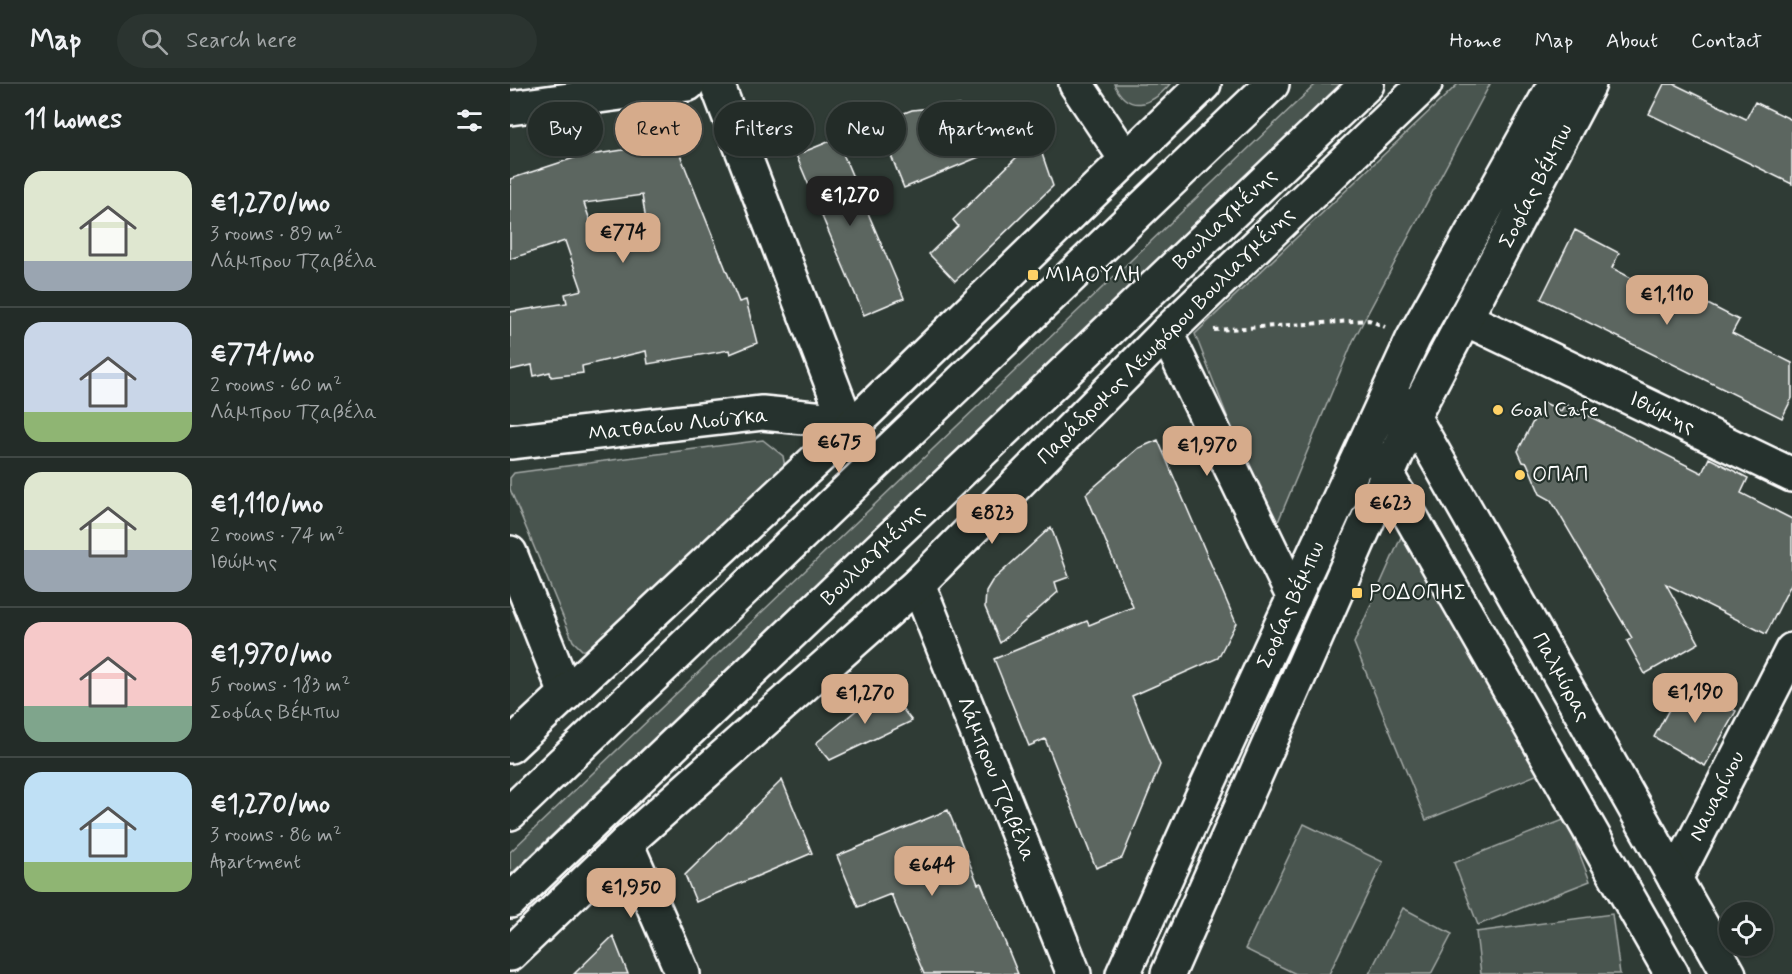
<!DOCTYPE html>
<html lang="en">
<head>
<meta charset="utf-8">
<style>
  :root { --surface:#232c28; --page:#2b3430; --text:#f1f3f6; --muted:#a3a7a8; --line:#404845; --accent:#d6ab8b }
  body { margin:0; font-family:Mynerve,sans-serif; background:var(--page); color:var(--text); height:100vh; display:flex; flex-direction:column; font-size:22px; white-space:nowrap }
  * { box-sizing:border-box; margin:0 }
  p { font-size:20px; color:var(--muted) }
  .icon { flex:none; width:33px; height:33px; fill:none; stroke:currentColor; stroke-width:2; stroke-linecap:round; stroke-linejoin:round }
  .map { position:relative; flex:1; overflow:hidden }
  .drawer { display:flex; flex-direction:column; background:var(--surface); width:510px }
  .drawer>* { flex:none }
  .banner { position:absolute; left:18px; top:18px; width:570px; height:54px; display:flex; gap:12px }
  .tools { position:absolute; left:1209px; top:818px; display:grid; gap:12px }
  .tools a { display:grid; place-items:center; width:54px; height:54px; border-radius:50%; background:var(--surface); box-shadow:0 2px 4px #0004,0 0 0 2px var(--line); font-size:30px }
  .price { position:absolute; translate:-50% -51px; padding:0 14px; border-radius:12px; background:var(--accent); color:#111; font-size:20px; line-height:39px; filter:drop-shadow(0 2px 3px #0008) }
  .price::after { content:''; position:absolute; left:50%; top:36px; width:18px; height:14px; margin-left:-9px; background:inherit; clip-path:polygon(0 0,100% 0,50% 100%) }
  .price.on { background:#222; color:#fff }
  ul { padding:0; list-style:none }
  li { display:flex; align-items:center; gap:18px; height:150px; padding:0 24px }
  li+li { border-top:2px solid var(--line) }
  li span { display:grid; place-items:center; flex:none; width:168px; height:120px; border-radius:18px; color:#555 }
  li>.icon { margin-inline-start:auto }
  span .icon { width:72px; height:72px; fill:#fffc; stroke-width:1 }
  li b { font-size:26px }
  h2 { display:flex; justify-content:space-between; align-items:center; height:72px; padding:0 24px; font-size:26px }
  .tag { padding:0 21px; border-radius:27px; background:var(--surface); box-shadow:0 2px 4px #0004,0 0 0 2px var(--line); font-size:21px; line-height:54px }
  .tag.on { background:var(--accent); color:#111 }
  header { display:flex; align-items:center; gap:36px; box-sizing:border-box; height:84px; padding:0 30px; background:var(--surface); border-bottom:2px solid var(--line) }
  header strong { font-size:28px }
  nav { display:flex; gap:33px; margin-inline-start:auto; font-size:21px }
  .search { width:420px; height:54px; background:var(--page); display:flex; align-items:center; gap:15px; box-sizing:border-box; padding:0 21px; border-radius:33px; color:var(--muted); font-size:22px }
  main { display:flex; flex:1; min-height:0 }
  .map>svg:first-child { display:block }
  .green { fill:#4a544f; stroke:#a4aaa7; stroke-width:1.5 }
  .building { fill:#5b6661; stroke:#fff; stroke-width:1.5; fill-rule:evenodd }
  .lines { fill:none; stroke-linecap:round; stroke-linejoin:round }
  .minor-casing { stroke:#fff; stroke-width:38 }
  .tertiary-casing { stroke:#fff; stroke-width:38 }
  .secondary-casing { stroke:#fff; stroke-width:38 }
  .primary-casing { stroke:#fff; stroke-width:38 }
  .path { stroke:#fff; stroke-width:4; stroke-dasharray:4.5 4.5; stroke-linecap:butt }
  .minor { stroke:#26332d; stroke-width:33 }
  .tertiary { stroke:#26332d; stroke-width:33 }
  .secondary { stroke:#26332d; stroke-width:33 }
  .primary { stroke:#26332d; stroke-width:33 }
  .poi-dot { fill:#ffd166; stroke:#26332d; stroke-width:2 }
  .labels { text-anchor:middle; dominant-baseline:central; stroke-width:4.5; stroke-linejoin:round; paint-order:stroke }
  .street-label { font-size:21px; fill:#fff; stroke:#26332d }
  .poi-label { font-size:21px; fill:#fff; stroke:#26332d; text-anchor:start }
</style>
</head>
<body>
<header>
<strong>Map</strong>
<div class="search"><svg class="icon" aria-label="search" viewBox="0 0 24 24"><circle cx="10" cy="10" r="6"/><path d="M15 15l6 6"/></svg>Search here</div>
<nav><a>Home</a><a>Map</a><a>About</a><a>Contact</a></nav>
</header>
<main>
<section class="drawer">
<h2>11 homes<svg class="icon" aria-label="filters" viewBox="0 0 24 24"><path d="M4 7h16M4 17h16"/><circle cx="9" cy="7" r="2"/><circle cx="15" cy="17" r="2"/></svg></h2>
<ul>
<li><span style="background:linear-gradient(#dfe7d0 75%,#9aa5b1 0)"><svg class="icon" aria-label="home" viewBox="0 0 24 24"><path d="M3 11l9-7 9 7M6 9v11h12V9"/></svg></span><div><b>€1,270/mo</b><p>3 rooms · 89 m²</p><p>Λάμπρου Τζαβέλα</p></div></li>
<li><span style="background:linear-gradient(#c9d6e8 75%,#8fb573 0)"><svg class="icon" aria-label="home" viewBox="0 0 24 24"><path d="M3 11l9-7 9 7M6 9v11h12V9"/></svg></span><div><b>€774/mo</b><p>2 rooms · 60 m²</p><p>Λάμπρου Τζαβέλα</p></div></li>
<li><span style="background:linear-gradient(#dfe7d0 65%,#9aa5b1 0)"><svg class="icon" aria-label="home" viewBox="0 0 24 24"><path d="M3 11l9-7 9 7M6 9v11h12V9"/></svg></span><div><b>€1,110/mo</b><p>2 rooms · 74 m²</p><p>Ιθώμης</p></div></li>
<li><span style="background:linear-gradient(#f6c9c9 70%,#7fa58c 0)"><svg class="icon" aria-label="home" viewBox="0 0 24 24"><path d="M3 11l9-7 9 7M6 9v11h12V9"/></svg></span><div><b>€1,970/mo</b><p>5 rooms · 183 m²</p><p>Σοφίας Βέμπω</p></div></li>
<li><span style="background:linear-gradient(#bfe0f5 75%,#8fb573 0)"><svg class="icon" aria-label="home" viewBox="0 0 24 24"><path d="M3 11l9-7 9 7M6 9v11h12V9"/></svg></span><div><b>€1,270/mo</b><p>3 rooms · 86 m²</p><p>Apartment</p></div></li>
</ul>
</section>
<div class="map">
<svg width="1282" height="890" viewBox="0 0 1282 890">
  <rect width="100%" height="100%" fill="#2f3b35"/>
  <filter id="ink" filterUnits="userSpaceOnUse"><feTurbulence type="fractalNoise" baseFrequency=".0167" numOctaves="2"/><feDisplacementMap in="SourceGraphic" scale="12" xChannelSelector="R" yChannelSelector="G"/><feConvolveMatrix kernelMatrix="1 2 1 2 8 2 1 2 1" color-interpolation-filters="sRGB"/></filter>
  <g filter="url(#ink)">
    <path class="green" d="M604 0H660C641 22 618 30 604 0Z
      M806 0H833L0 791V768Z
      M948 0H980L843 257 763 450 685 250Z
      M253 356 273 372 275 383 83 567 72 566 63 557 0 405V394L4 389Z
      M892 451 1031 689 916 736 844 559Z
      M1056 735 1080 797 968 841 944 779Z
      M794 740 873 778 819 890H786L735 865Z
      M893 824 942 850 921 890H859Z
      M1102 830 1110 890H971L966 848Z"/>
    <path class="building" d="M1154 0H1164L1236 35 1245 18 1282 36V100L1139 30Z
      M449 21 469 73 394 104 368 39 402 26Z
      M523 57 526 63 529 61 543 102 445 197 419 170 448 142 443 136Z
      M165 58 229 218 236 216 247 259 220 270 219 266 138 280 136 267 72 282 73 289 41 293 40 288 24 292 22 281 0 286V228L57 219 55 210 72 206 55 157 0 175V95L67 73ZM132 111 139 157 90 165 74 119Z
      M318 58H328L394 214 354 231 286 71Z
      M1065 146 1109 169 1102 184 1184 227 1190 216 1229 236 1222 249 1282 279V314L1272 334 1031 215Z
      M1033 318 1051 327 1055 320 1192 389 1199 374 1238 394 1231 409 1282 435V498L1256 550 1156 500 1189 559 1135 590 1117 557 1122 554 1041 416 1030 410 1017 379 1013 378 1008 367Z
      M648 356 726 539 708 574 622 612 650 681 612 774 586 784 535 655 519 662 484 575 577 537 579 541 623 523 576 410 629 364Z
      M541 443 559 493 545 498 548 508 490 559 475 523 476 507 482 497Z
      M1174 598 1226 627 1195 682 1144 653Z
      M375 603 402 637 320 676 306 659Z
      M272 696 302 769 186 818 175 791Z
      M438 726 468 800 471 799 508 890H414L381 810 348 823 327 772Z
      M103 852 118 890H64Z"/>
    <g class="lines">
      <g class="minor-casing">
        <path id="minor" d="M207 0 339 345
          M956 235 1282 391
          M656 249 784 514
          M0 358 252 329 336 337
          M0 469 56 610
          M408 500 564 890
          M116 759 173 890
          M1165 795 1282 566"/>
      </g>
      <g class="tertiary-casing">
        <path id="tertiary" d="M566 0 616 75
          M0 24 178 0
          M0 662 339 345 694 0
          M0 870 116 759 408 500 656 249 915 0"/>
      </g>
      <g class="secondary-casing">
        <path id="secondary" d="M896 320 1219 890
          M869 377 1162 890
          M613 890 686 726 903 255 1045 0
          M658 890 903 333 1079 0"/>
      </g>
      <g class="primary-casing">
        <path id="primary" d="M0 729 762 0
          M0 817 857 0"/>
      </g>
      <path class="path" d="M704 246 859 236 875 243"/>
      <use href="#minor" class="minor"/>
      <use href="#tertiary" class="tertiary"/>
      <use href="#secondary" class="secondary"/>
      <use href="#primary" class="primary"/>
    </g>
  </g>
  <g class="poi-dot">
    <rect x="517" y="185" width="12" height="12" rx="3"/>
    <circle cx="988" cy="326" r="6"/>
    <circle cx="1010" cy="391" r="6"/>
    <rect x="841" y="503" width="12" height="12" rx="3"/>
  </g>
  <g class="labels">
    <g class="street-label">
      <text transform="translate(1026 102) rotate(-63)">Σοφίας Βέμπω</text>
      <text transform="translate(715 135) rotate(-44)">Βουλιαγμένης</text>
      <text transform="translate(656 252) rotate(-45)">Παράδρομος Λεωφόρου Βουλιαγμένης</text>
      <text transform="translate(1152 329) rotate(26)">Ιθώμης</text>
      <text transform="translate(168 341) rotate(-6)">Ματθαίου Λιούγκα</text>
      <text transform="translate(363 471) rotate(-44)">Βουλιαγμένης</text>
      <text transform="translate(781 521) rotate(-66)">Σοφίας Βέμπω</text>
      <text transform="translate(1051 593) rotate(61)">Παλμύρας</text>
      <text transform="translate(486 695) rotate(68)">Λάμπρου Τζαβέλα</text>
      <text transform="translate(1207 712) rotate(-63)">Ναυαρίνου</text>
    </g>
    <g class="poi-label">
      <text x="535" y="191">ΜΙΑΟΥΛΗ</text>
      <text x="1000" y="326">Goal Cafe</text>
      <text x="1022" y="391">ΟΠΑΠ</text>
      <text x="859" y="509">ΡΟΔΟΠΗΣ</text>
    </g>
  </g>
</svg>
<div class="tools">
<a><svg class="icon" aria-label="locate" viewBox="0 0 24 24"><circle cx="12" cy="12" r="6"/><path d="M12 2v4M12 18v4M2 12h4M18 12h4"/></svg></a>
</div>
<b class="price on" style="left:340px;top:143px">€1,270</b>
<b class="price" style="left:113px;top:180px">€774</b>
<b class="price" style="left:1157px;top:242px">€1,110</b>
<b class="price" style="left:329px;top:390px">€675</b>
<b class="price" style="left:697px;top:393px">€1,970</b>
<b class="price" style="left:880px;top:451px">€623</b>
<b class="price" style="left:482px;top:461px">€823</b>
<b class="price" style="left:1185px;top:640px">€1,190</b>
<b class="price" style="left:355px;top:641px">€1,270</b>
<b class="price" style="left:422px;top:813px">€644</b>
<b class="price" style="left:121px;top:835px">€1,950</b>
<div class="banner">
<a class="tag">Buy</a>
<a class="tag on">Rent</a>
<a class="tag">Filters</a>
<a class="tag">New</a>
<a class="tag">Apartment</a>
</div>
</div>
</main>
</body>
</html>
